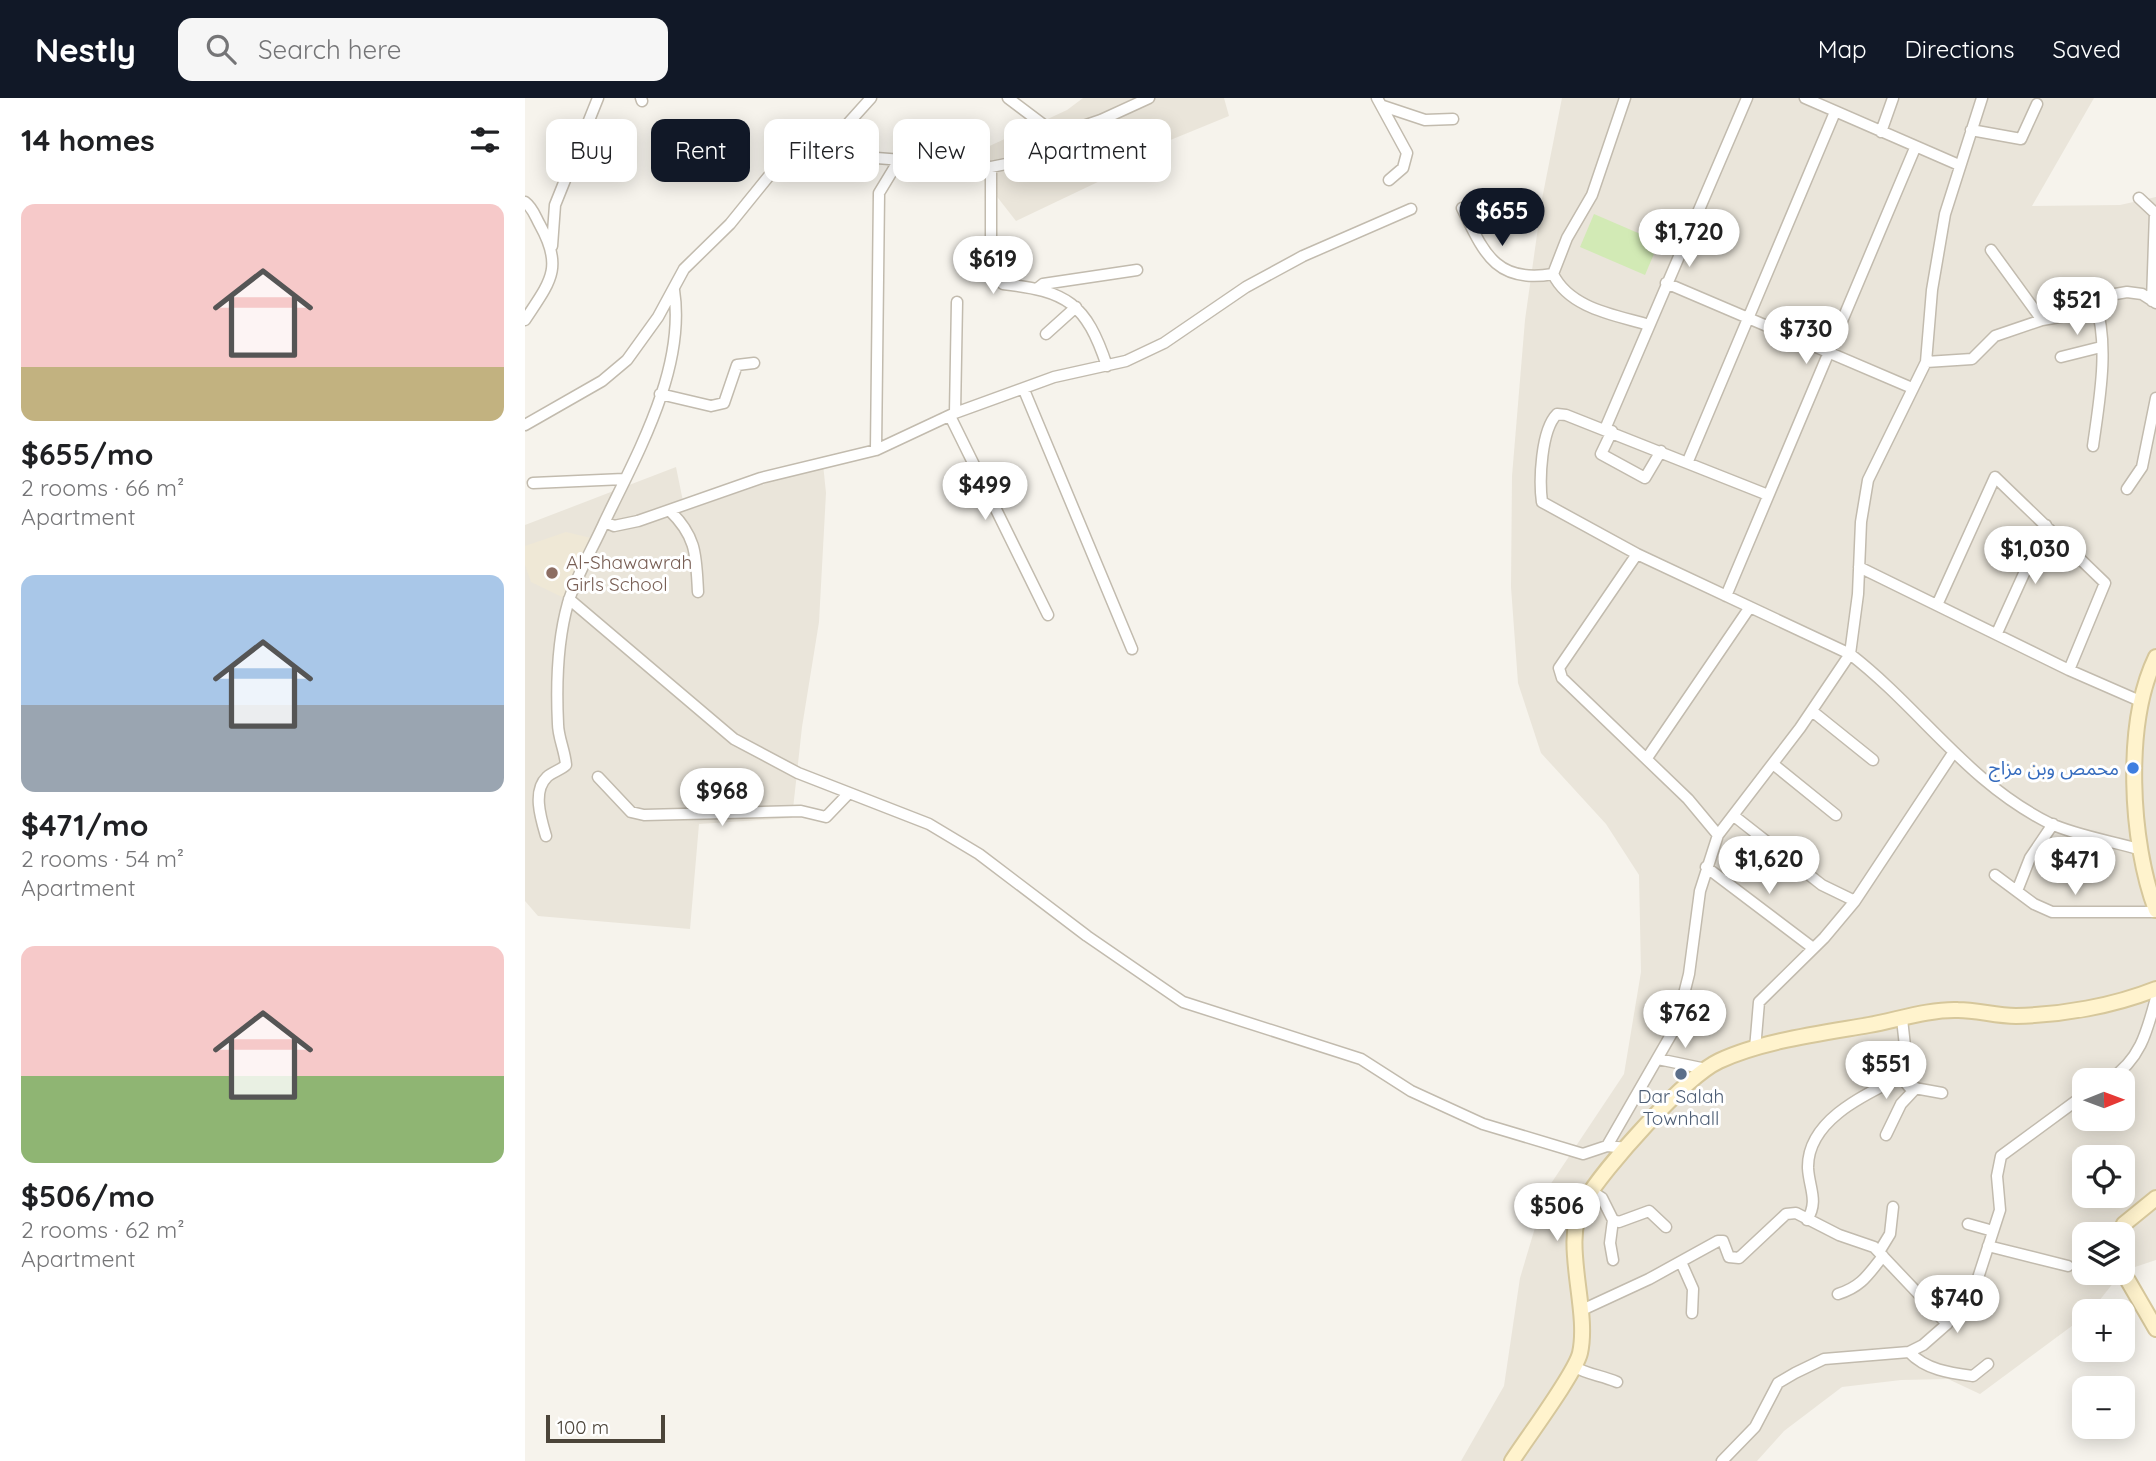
<!DOCTYPE html>
<html lang="en">
<head>
<meta charset="utf-8">
<style>
  :root { --surface:#fff; --page:#f6f6f6; --text:#202124; --muted:#757577; --accent:#111827 }
  body { margin:0; font-family:Quicksand,"Noto Sans Arabic",sans-serif; background:var(--page); color:var(--text); height:100vh; display:flex; flex-direction:column; font-size:26px; white-space:nowrap }
  * { box-sizing:border-box; margin:0 }
  p { font-size:23px; color:var(--muted) }
  .icon { flex:none; width:38px; height:38px; fill:none; stroke:currentColor; stroke-width:2; stroke-linecap:round; stroke-linejoin:round }
  .map { position:relative; flex:1; overflow:hidden }
  .panel { display:flex; flex-direction:column; background:var(--surface); width:525px }
  .panel>* { flex:none }
  .hud { position:absolute; left:21px; top:21px; width:665px; height:63px; display:flex; gap:14px }
  .needle { width:46px; rotate:89deg }
  .controls { position:absolute; left:1547px; top:970px; display:grid; gap:14px }
  .controls a { display:grid; place-items:center; width:63px; height:63px; border-radius:14px; background:var(--surface); box-shadow:0 4px 18px #0003; font-size:35px }
  .scale { position:absolute; left:21px; bottom:18px; width:119px; box-sizing:border-box; padding-left:7px; border:4px solid #4b4439; border-top:0; font-size:19px; line-height:24px; white-space:nowrap; color:#4b4439; -webkit-text-stroke:5px #fff; paint-order:stroke }
  .price { position:absolute; translate:-50% -60px; padding:0 16px; border-radius:24px; background:#fff; color:#222; font-size:23px; line-height:46px; filter:drop-shadow(0 2px 4px #0008) }
  .price::after { content:''; position:absolute; left:50%; top:42px; width:21px; height:16px; margin-left:-10px; background:inherit; clip-path:polygon(0 0,100% 0,50% 100%) }
  .price.current { background:var(--accent); color:#fff }
  ul { padding:0; list-style:none }
  li { display:grid; align-content:center; gap:14px; height:371px; padding:0 21px }
  li span { display:grid; place-items:center; height:217px; border-radius:14px; color:#555 }
  li>.icon { margin-inline-start:auto }
  span .icon { width:126px; height:126px; fill:#fffc; stroke-width:1 }
  li b { font-size:30px }
  h2 { display:flex; justify-content:space-between; align-items:center; height:84px; padding:0 21px; font-size:30px }
  .tag { padding:0 24px; border-radius:14px; background:var(--surface); box-shadow:0 4px 18px #0003; font-size:24px; line-height:63px }
  .tag.current { background:var(--accent); color:#fff }
  header { display:flex; align-items:center; gap:42px; box-sizing:border-box; height:98px; padding:0 35px; background:var(--accent); color:#fff }
  header strong { font-size:33px }
  nav { display:flex; gap:38px; margin-inline-start:auto; font-size:24px }
  .search { width:490px; height:63px; background:var(--page); display:flex; align-items:center; gap:18px; box-sizing:border-box; padding:0 24px; border-radius:14px; color:var(--muted); font-size:26px }
  main { display:flex; flex:1; min-height:0 }
  .map>svg:first-child { display:block }
  .residential { fill:#eae5da; fill-rule:evenodd }
  .education { fill:#efe8d6 }
  .green { fill:#d2eab5 }
  .lines { fill:none; stroke-linecap:round; stroke-linejoin:round }
  .street-casing { stroke:#c2bbae; stroke-width:13 }
  .secondary-casing { stroke:#d6c79b; stroke-width:18 }
  .street { stroke:#fff; stroke-width:10 }
  .secondary { stroke:#fff3cd; stroke-width:14 }
  .education-dot { fill:#8d6e63; stroke:#fff; stroke-width:2.5 }
  .shop-dot { fill:#3f7fe0; stroke:#fff; stroke-width:2.5 }
  .service-dot { fill:#5c6f8a; stroke:#fff; stroke-width:2.5 }
  .labels { text-anchor:middle; dominant-baseline:central; stroke-width:6; stroke-linejoin:round; paint-order:stroke }
  .education-label { font-size:19px; fill:#785e54; stroke:#fff; text-anchor:start }
  .shop-label { font-size:19px; fill:#366cbe; stroke:#fff; text-anchor:end }
  .service-label { font-size:19px; fill:#4e5e75; stroke:#fff }
</style>
</head>
<body>
<header>
<strong>Nestly</strong>
<div class="search"><svg class="icon" aria-label="search" viewBox="0 0 24 24"><circle cx="10" cy="10" r="6"/><path d="M15 15l6 6"/></svg>Search here</div>
<nav><a>Map</a><a>Directions</a><a>Saved</a></nav>
</header>
<main>
<section class="panel">
<h2>14 homes<svg class="icon" aria-label="filters" viewBox="0 0 24 24"><path d="M4 7h16M4 17h16"/><circle cx="9" cy="7" r="2"/><circle cx="15" cy="17" r="2"/></svg></h2>
<ul>
<li><span style="background:linear-gradient(#f6c9c9 75%,#c2b280 0)"><svg class="icon" aria-label="home" viewBox="0 0 24 24"><path d="M3 11l9-7 9 7M6 9v11h12V9"/></svg></span><div><b>$655/mo</b><p>2 rooms · 66 m²</p><p>Apartment</p></div></li>
<li><span style="background:linear-gradient(#a9c7e8 60%,#9aa5b1 0)"><svg class="icon" aria-label="home" viewBox="0 0 24 24"><path d="M3 11l9-7 9 7M6 9v11h12V9"/></svg></span><div><b>$471/mo</b><p>2 rooms · 54 m²</p><p>Apartment</p></div></li>
<li><span style="background:linear-gradient(#f6c9c9 60%,#8fb573 0)"><svg class="icon" aria-label="home" viewBox="0 0 24 24"><path d="M3 11l9-7 9 7M6 9v11h12V9"/></svg></span><div><b>$506/mo</b><p>2 rooms · 62 m²</p><p>Apartment</p></div></li>
</ul>
</section>
<div class="map">
<svg width="1631" height="1363" viewBox="0 0 1631 1363">
  <rect width="100%" height="100%" fill="#f6f3ec"/>
  <path class="residential" d="M558 0H699L704 18 643 43 598 72 491 123 441 59 542 12Z
    M1037 0H1569L1507 108 1595 107 1631 99V1162L1598 1173V1136H1559V1174H1597L1566 1213H1559V1219L1455 1296 1423 1281 1376 1282 1317 1289 1259 1333 1232 1363H936L979 1288 995 1180 1021 1093 1099 976 1116 874 1114 777 1081 726 1016 655 993 585 986 489 987 378 1000 222 1017 101ZM1559 982H1598V1020H1559ZM1559 1059H1598V1097H1559Z
    M298 366 301 395 294 524 277 629 267 720 174 726 165 831 13 818 0 803V427L151 369 160 413Z"/>
  <path class="education" d="M41 434 66 440 41 501 6 484 0 467V448Z"/>
  <path class="green" d="M1069 116 1134 144 1120 177 1055 149Z"/>
  <g class="lines">
    <g class="street-casing">
      <path id="street" d="M116 0 117 3
        M483 0 532 37 576 22 624 0
        M852 0 882 55 878 70 864 82
        M1100 0 1067 97 1042 140 1028 176C1045 211 1091 217 1124 227
        M1280 0 1434 67
        M858 8 900 22 928 21
        M318 31 317 41 326 58
        M1446 32 1496 41 1512 6
        M1356 34 1368 0
        M291 44 326 58 466 69 496 63 517 54 544 35
        M466 69V174L478 186C542 193 561 205 582 268
        M1614 100 1630 115 1627 203
        M0 104C8 110 10 118 15 127 39 170 25 184 0 222
        M937 110C959 155 971 186 1028 176
        M27 148 30 107 73 0
        M1466 152 1517 222
        M1141 185 1387 290
        M513 190 518 186 612 172
        M521 236 551 209
        M1536 259 1576 249
        M1401 264 1447 261 1470 238 1517 222 1552 216 1579 198 1602 194 1617 196 1631 205
        M499 292 607 551
        M135 296 186 308 199 305 212 267 229 265
        M430 315 432 204
        M425 318 523 517
        M0 327 77 283 102 262 133 219 159 171 205 126 256 63 318 31 346 0
        M1080 331 1222 0
        M1087 333 1076 356 1120 380 1136 353
        M1568 348C1574 304 1585 247 1570 204
        M351 352 354 95 374 62
        M1163 363 1310 14
        M8 385 99 381
        M1602 391 1617 369 1631 300
        M1243 397 1041 317 1032 316C1016 332 1014 382 1017 404L1112 456 1325 556C1396 611 1442 684 1524 725 1552 738 1587 743 1617 752
        M145 413C172 439 171 458 173 494
        M80 424 89 428 113 423 236 380 351 352 430 315 529 279 601 263 639 245 721 189 778 158 886 111
        M1112 456 1034 570 1037 580 1163 701 1193 737
        M1334 469 1544 572 1615 603
        M1201 498 1390 50
        M44 501 209 641 273 675 404 726 454 756 562 838 658 904 836 961 886 993 958 1026 1058 1056 1082 1048 1102 1050
        M1412 507 1470 379 1580 485 1544 572
        M1472 535 1521 427
        M1287 613 1348 662
        M1122 660 1225 509
        M1248 666 1311 717
        M73 679 106 714 119 717 276 713 301 719 324 695
        M1209 718 1297 787 1330 803
        M21 738C16 721 7 693 22 679 27 674 36 672 41 667 40 653 33 639 33 626 31 585 32 544 43 505 52 476 68 450 80 423 113 354 161 270 149 192
        M1181 769 1288 850
        M1470 777 1509 806 1527 814H1631
        M1492 793 1505 760 1528 726
        M1230 951 1234 904 1299 840 1330 803 1428 655
        M1133 961 1181 971
        M1376 979 1384 989 1417 995
        M1584 982C1615 962 1622 934 1631 900
        M1361 1037 1376 1006 1391 990
        M1082 1048 1151 928 1164 876 1175 793 1193 737 1275 630 1325 556 1333 496 1336 424 1343 382 1401 264 1407 192 1420 116 1457 0
        M1066 1093 1077 1100 1088 1122 1094 1124 1124 1113 1141 1129
        M1282 1122C1294 1103 1284 1090 1283 1070 1282 1022 1341 996 1376 979L1381 957 1377 921
        M1443 1126 1468 1133
        M1463 1148 1543 1168
        M1354 1154 1365 1136 1368 1109
        M1088 1162 1085 1145 1088 1122
        M1156 1164 1168 1191 1167 1215
        M1313 1196C1336 1189 1343 1177 1358 1158
        M1057 1212 1124 1181 1193 1143H1198L1204 1159 1214 1160 1261 1116 1271 1115 1314 1137 1349 1149 1422 1226
        M1384 1254C1401 1272 1425 1275 1448 1278L1463 1266
        M1048 1268C1063 1277 1076 1277 1092 1284
        M1197 1363 1230 1329 1253 1285 1270 1275 1299 1261 1384 1254 1398 1247 1422 1226 1428 1213 1453 1180 1475 1112 1472 1078 1476 1058 1559 997"/>
    </g>
    <g class="secondary-casing">
      <path id="secondary" d="M1631 559C1599 625 1605 744 1631 812
        M1594 1136 1599 1126 1631 1100
        M1598 1174 1631 1231
        M987 1363C1001 1341 1050 1276 1055 1255 1065 1210 1035 1143 1059 1104 1079 1070 1160 979 1194 963 1236 943 1298 935 1344 927 1372 922 1404 911 1433 912 1452 912 1471 918 1491 918 1537 917 1588 908 1631 891"/>
    </g>
    <use href="#street" class="street"/>
    <use href="#secondary" class="secondary"/>
  </g>
  <circle class="education-dot" cx="27" cy="475" r="7"/>
  <circle class="shop-dot" cx="1608" cy="670" r="7"/>
  <circle class="service-dot" cx="1156" cy="976" r="7"/>
  <g class="labels">
    <g class="education-label">
      <text x="41" y="464">Al-Shawawrah<tspan x="41" dy="22">Girls School</tspan></text>
    </g>
    <g class="shop-label">
      <text x="1594" y="670">محمص وبن مزاج</text>
    </g>
    <g class="service-label">
      <text x="1156" y="998">Dar Salah<tspan x="1156" dy="22">Townhall</tspan></text>
    </g>
  </g>
</svg>
<div class="controls">
<a><svg class="needle" viewBox="-14 -14 28 28"><path d="M0-13l5 13h-10z" fill="#e53935"/><path d="M0 13l5-13h-10z" fill="#757577"/></svg></a>
<a><svg class="icon" aria-label="locate" viewBox="0 0 24 24"><circle cx="12" cy="12" r="6"/><path d="M12 2v4M12 18v4M2 12h4M18 12h4"/></svg></a>
<a><svg class="icon" aria-label="layers" viewBox="0 0 24 24"><path d="M12 4l9 5-9 5-9-5zM3 14l9 5 9-5"/></svg></a>
<a>+</a>
<a>−</a>
</div>
<div class="scale">100 m</div>
<b class="price current" style="left:977px;top:150px">$655</b>
<b class="price" style="left:1164px;top:171px">$1,720</b>
<b class="price" style="left:468px;top:198px">$619</b>
<b class="price" style="left:1552px;top:239px">$521</b>
<b class="price" style="left:1281px;top:268px">$730</b>
<b class="price" style="left:460px;top:424px">$499</b>
<b class="price" style="left:1510px;top:488px">$1,030</b>
<b class="price" style="left:197px;top:730px">$968</b>
<b class="price" style="left:1244px;top:798px">$1,620</b>
<b class="price" style="left:1550px;top:799px">$471</b>
<b class="price" style="left:1160px;top:952px">$762</b>
<b class="price" style="left:1361px;top:1003px">$551</b>
<b class="price" style="left:1032px;top:1145px">$506</b>
<b class="price" style="left:1432px;top:1237px">$740</b>
<div class="hud">
<a class="tag">Buy</a>
<a class="tag current">Rent</a>
<a class="tag">Filters</a>
<a class="tag">New</a>
<a class="tag">Apartment</a>
</div>
</div>
</main>
</body>
</html>
